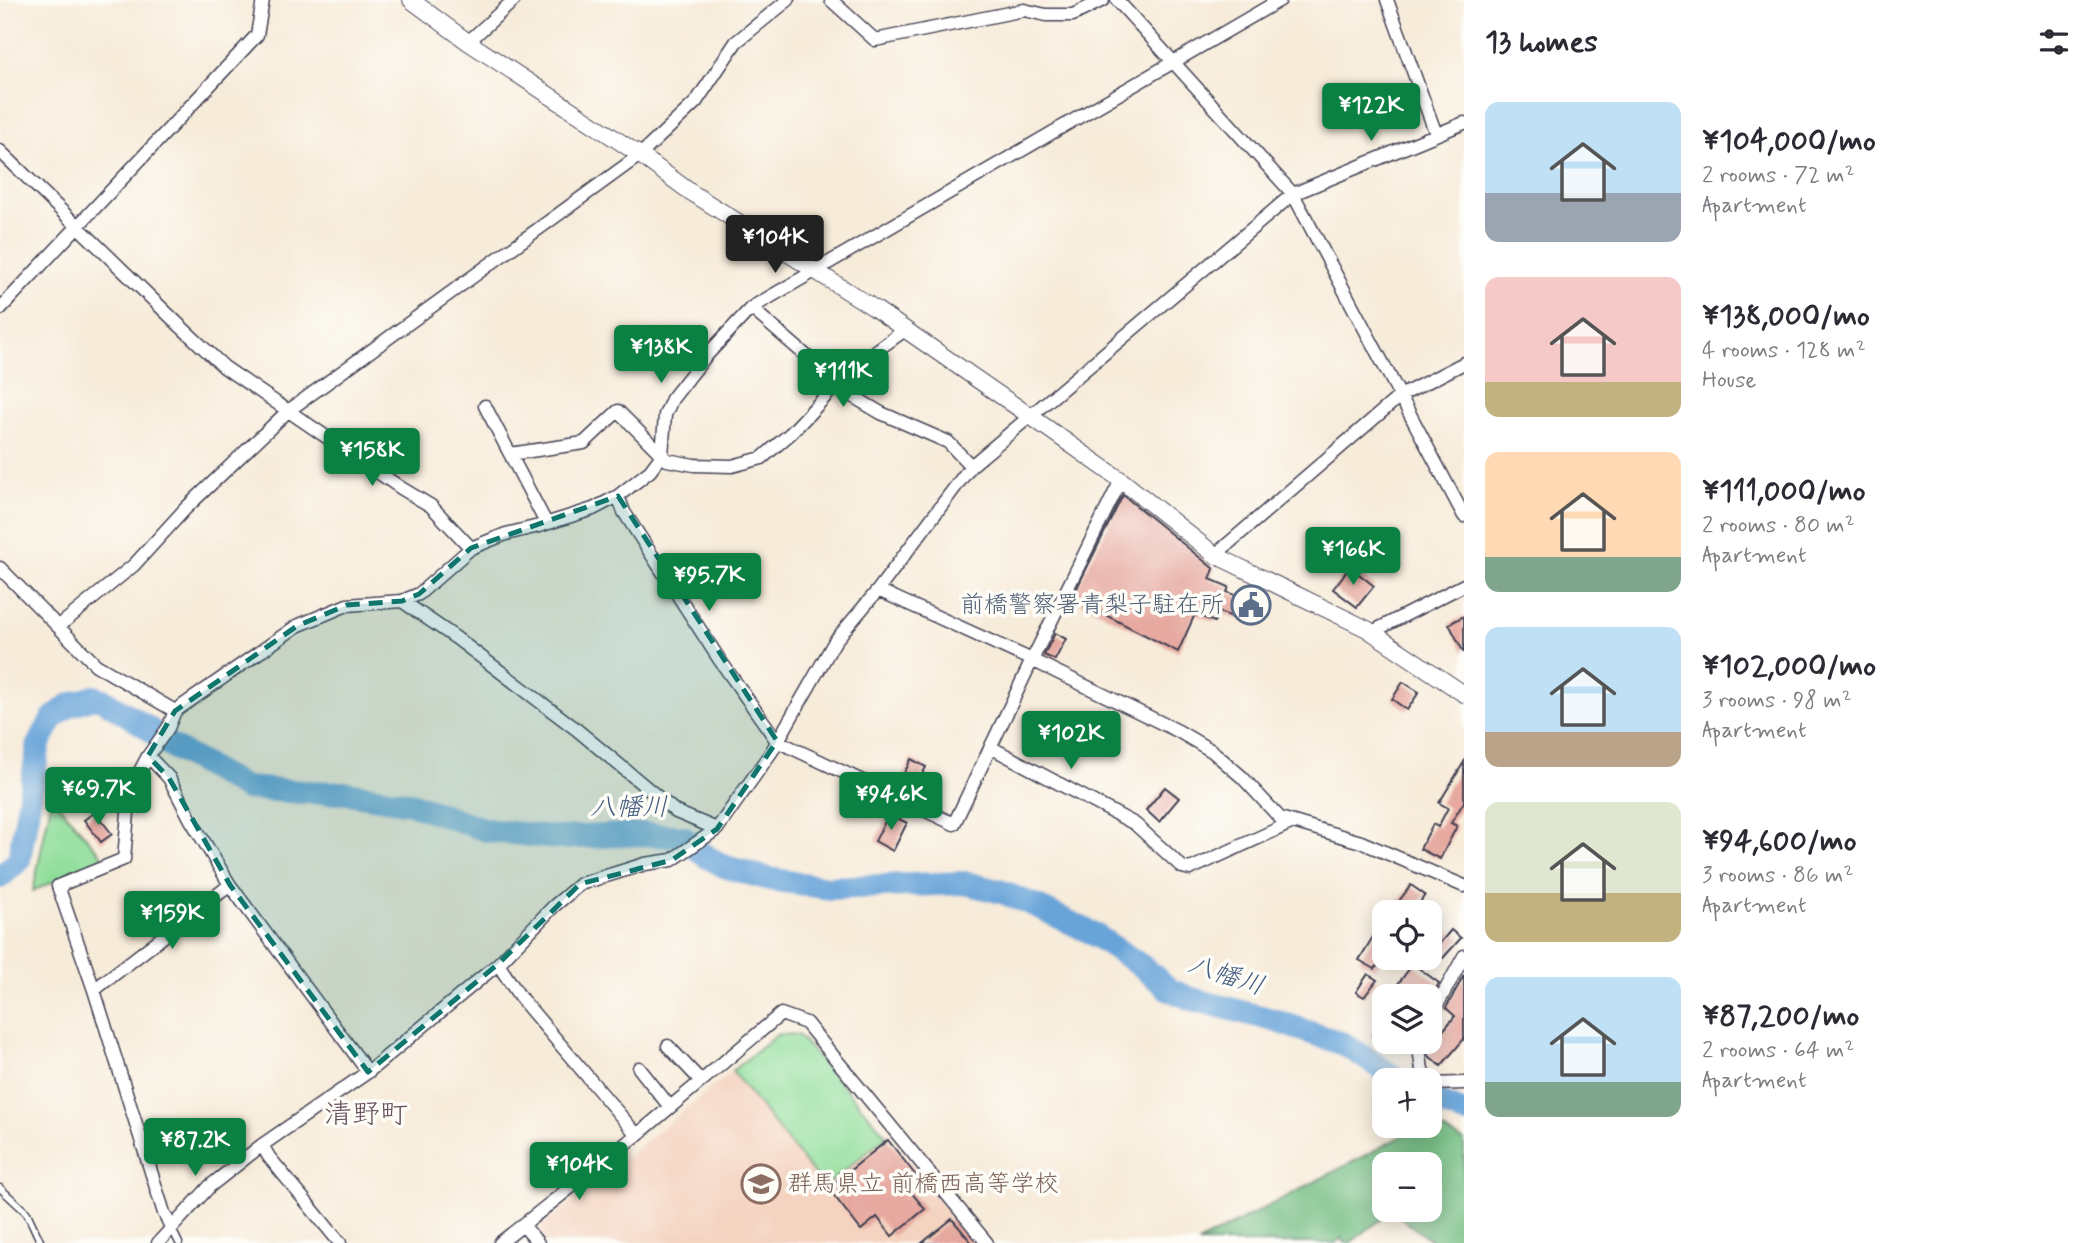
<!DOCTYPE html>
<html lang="en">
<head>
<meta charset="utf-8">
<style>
  :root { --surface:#fff; --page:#f7f7f7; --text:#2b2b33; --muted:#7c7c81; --accent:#0b8043 }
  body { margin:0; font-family:Mynerve,"Klee One",sans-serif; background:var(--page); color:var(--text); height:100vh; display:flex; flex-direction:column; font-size:26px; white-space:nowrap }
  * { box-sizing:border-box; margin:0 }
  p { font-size:23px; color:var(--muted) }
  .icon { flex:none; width:38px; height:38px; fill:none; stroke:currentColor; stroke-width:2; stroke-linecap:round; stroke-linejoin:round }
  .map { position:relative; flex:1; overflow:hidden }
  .drawer { display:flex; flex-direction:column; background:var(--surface); width:630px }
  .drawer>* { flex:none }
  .fabs { position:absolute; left:1372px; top:900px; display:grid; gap:14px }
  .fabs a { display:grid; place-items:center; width:70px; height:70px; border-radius:14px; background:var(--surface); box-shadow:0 4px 18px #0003; font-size:35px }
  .price { position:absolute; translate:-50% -60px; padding:0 16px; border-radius:7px; background:var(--accent); color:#fff; font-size:23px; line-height:46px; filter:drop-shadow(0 2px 4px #0008) }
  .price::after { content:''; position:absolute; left:50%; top:42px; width:21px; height:16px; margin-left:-10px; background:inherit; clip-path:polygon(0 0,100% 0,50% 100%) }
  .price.selected { background:#222; color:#fff }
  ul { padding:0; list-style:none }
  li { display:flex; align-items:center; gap:21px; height:175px; padding:0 21px }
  li span { display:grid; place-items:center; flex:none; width:196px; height:140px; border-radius:14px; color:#555 }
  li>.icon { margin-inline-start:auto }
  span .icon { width:84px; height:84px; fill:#fffc; stroke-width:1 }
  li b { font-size:30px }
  h2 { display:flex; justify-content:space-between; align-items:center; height:84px; padding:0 21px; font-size:30px }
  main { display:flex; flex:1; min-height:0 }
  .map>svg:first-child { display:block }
  .built { fill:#f4d3c0 }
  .green { fill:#91de9b; stroke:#5a806b; stroke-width:2 }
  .forest { fill:#74bd83; stroke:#4b705f; stroke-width:2; fill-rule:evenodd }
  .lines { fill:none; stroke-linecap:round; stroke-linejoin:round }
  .river { stroke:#69a4d9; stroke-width:24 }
  .building { fill:#e6a89f }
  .service-casing { stroke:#424053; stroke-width:9 }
  .minor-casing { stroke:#424053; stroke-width:15 }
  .tertiary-casing { stroke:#424053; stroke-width:18 }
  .service { stroke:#fff; stroke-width:6 }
  .minor { stroke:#fff; stroke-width:12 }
  .tertiary { stroke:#fff; stroke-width:16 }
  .marked { fill:#0f766e; fill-opacity:0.2; stroke:#0f766e; stroke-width:5; stroke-dasharray:14 9; stroke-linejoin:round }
  .labels { text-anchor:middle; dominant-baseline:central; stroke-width:7; stroke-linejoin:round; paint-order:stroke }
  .service-label { font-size:24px; fill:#4e5e75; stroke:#fdfcf7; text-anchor:end }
  .education-label { font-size:24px; fill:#785e54; stroke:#fdfcf7; text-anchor:start }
  .water-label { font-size:26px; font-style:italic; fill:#425c82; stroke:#fdfcf7 }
  .quarter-label { font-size:28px; fill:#67515e; stroke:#fdfcf7 }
</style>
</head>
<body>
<main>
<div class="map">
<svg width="1464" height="1243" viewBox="0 0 1464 1243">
  <rect width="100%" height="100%" fill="#fdfcf7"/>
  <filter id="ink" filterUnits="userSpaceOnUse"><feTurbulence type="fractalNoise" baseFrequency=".0143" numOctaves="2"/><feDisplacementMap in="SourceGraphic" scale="14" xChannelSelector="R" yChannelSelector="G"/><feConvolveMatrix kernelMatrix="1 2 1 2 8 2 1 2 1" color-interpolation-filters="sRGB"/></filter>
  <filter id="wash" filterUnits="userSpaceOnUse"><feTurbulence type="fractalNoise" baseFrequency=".00686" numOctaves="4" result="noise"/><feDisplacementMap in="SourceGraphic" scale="28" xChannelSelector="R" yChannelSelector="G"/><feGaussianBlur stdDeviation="1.57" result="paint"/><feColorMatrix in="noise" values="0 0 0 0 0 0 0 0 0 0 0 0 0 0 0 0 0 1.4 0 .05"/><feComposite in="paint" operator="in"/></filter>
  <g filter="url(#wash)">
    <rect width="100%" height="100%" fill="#f7ebd9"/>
    <path class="built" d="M778 1034 798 1035 981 1243H543L534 1232Z"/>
    <path class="green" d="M52 797 104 858 33 891Z
      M778 1034 798 1035 887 1136 824 1187 732 1071Z"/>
    <path class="forest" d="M1430 1123 1464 1141V1243H1434L1392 1211 1350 1243H1345L1342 1238 1335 1243H1198L1402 1136 1414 1125H1430ZM1384 1164H1430V1209H1384Z"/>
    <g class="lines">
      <path class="river" d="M0 877 19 860 39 743 53 718 68 706 93 697 104 700 148 728 169 745 245 788 301 792 347 793 410 803 486 830 559 838 643 834 683 837 707 857 726 867 769 879 829 888 965 883 1002 892 1036 906 1092 933 1143 967 1170 990 1192 999 1273 1020 1344 1044 1399 1080
        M1430 1098 1464 1113"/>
    </g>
    <g id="blocks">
      <path class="building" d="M1123 495 1214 569 1210 579 1229 587 1227 592 1257 603 1249 623 1219 612 1214 622 1195 614 1178 652 1072 598Z
        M1350 567 1374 586 1357 607 1333 589Z
        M1464 616V653L1449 624Z
        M1055 633 1066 639 1055 660 1044 655Z
        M1403 682 1419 692 1407 710 1392 699Z
        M911 759 926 767 915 789 900 782Z
        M1464 762V802L1451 823 1457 826 1440 859 1420 849 1433 824 1438 827 1448 808 1439 803Z
        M1165 787 1179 798 1159 822 1146 810Z
        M95 812 112 834 101 842 84 820Z
        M889 814 907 823 893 851 875 841Z
        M1411 885 1425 895 1413 912H1391Z
        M1451 930 1461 938 1443 958 1434 950Z
        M1374 935 1384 941V955L1375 969 1359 960Z
        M1413 964 1439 983 1432 997 1414 996 1398 984Z
        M1368 974 1377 980 1364 997 1356 992Z
        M1464 975V1039L1441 1066 1429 1056 1428 1049 1455 1016 1446 1008Z
        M1384 1018V1044L1372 1035Z
        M888 1140 921 1182 910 1191 925 1209 892 1236 877 1217 861 1230 828 1188Z
        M952 1219 972 1243H922Z"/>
    </g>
  </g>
  <g filter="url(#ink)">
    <use href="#blocks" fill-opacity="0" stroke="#424053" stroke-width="2"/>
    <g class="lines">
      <g class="service-casing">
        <path id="service" d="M0 1188 27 1213 41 1243
          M172 1229 179 1243"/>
      </g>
      <g class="minor-casing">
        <path id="minor" d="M831 0 875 40 1024 10 1046 15H1073L1103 0
          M1117 0 1293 194 1464 516
          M1387 0 1436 134
          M468 42 514 0
          M0 151 177 323 224 367 401 488 431 506 471 548
          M751 308 854 397 881 413 948 442 971 466
          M0 309 257 35 263 0
          M485 406 546 523
          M510 454 584 443 618 411 667 460 694 465 732 466 762 458 791 433 839 382 873 353 905 330
          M618 496 624 512 719 659 777 741 954 824 1032 660 1121 480
          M1215 555 1400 396 1464 363
          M0 568 96 665 175 711
          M878 590 1032 660 1178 731 1212 751 1242 777 1280 818 1361 842 1464 886
          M402 601 456 638 576 729 676 812 717 829
          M59 626 134 565 186 508 288 411 640 155 696 102 736 42 788 0
          M1372 632 1464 585
          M992 748 1135 824 1182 867 1190 869 1293 822
          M148 756 130 790 124 859 58 886 94 990 164 1213 171 1227
          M498 964 520 997 637 1135
          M94 990 230 885
          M1430 1018 1464 956
          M1418 1041 1422 1070 1429 1080
          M668 1046 701 1081
          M639 1068 670 1107
          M368 1072 230 885 191 820 169 778 148 756 168 728 175 711 297 626 347 605 402 601 419 594 471 548 506 534 539 526 593 509 618 496 650 471 662 455 665 415 672 399 705 357 751 308 1280 0
          M1431 1084 1464 1083
          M262 1145 269 1157 340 1243
          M523 1225 538 1243
          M158 1243 210 1186 262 1145 368 1072 498 964 554 906 580 884 645 864 672 860 717 829 772 751 835 641 878 590 971 466 1293 194 1464 123
          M500 1243 637 1135 781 1014 806 1023 987 1243"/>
      </g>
      <g class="tertiary-casing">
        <path id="tertiary" d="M411 0 468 42 640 155 689 191 874 308 1030 416 1121 480 1215 555 1367 629 1464 694"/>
      </g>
      <use href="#service" class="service"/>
      <use href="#minor" class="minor"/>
      <use href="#tertiary" class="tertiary"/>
    </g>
  </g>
  <path class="marked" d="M618 496 777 741 717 829 672 860 580 884 498 964 368 1072 230 885 169 778 148 756 175 711 297 626 347 605 402 601 419 594 471 548Z"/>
  <defs>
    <g id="civic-ring" transform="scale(2.0125)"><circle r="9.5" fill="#fdfcf7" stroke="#5c6f8a" stroke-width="1.5"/><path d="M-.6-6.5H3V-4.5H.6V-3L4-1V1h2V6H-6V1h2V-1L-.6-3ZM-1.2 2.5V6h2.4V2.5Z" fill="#5c6f8a"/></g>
    <g id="school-ring" transform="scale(2.0125)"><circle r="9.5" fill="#fdfcf7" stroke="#8d6e63" stroke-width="1.5"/><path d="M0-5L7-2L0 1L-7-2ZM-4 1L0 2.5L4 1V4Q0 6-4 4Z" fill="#8d6e63"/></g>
  </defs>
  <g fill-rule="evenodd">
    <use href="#civic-ring" x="1251" y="605"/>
    <use href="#school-ring" x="761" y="1184"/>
  </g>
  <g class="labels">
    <g class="service-label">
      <text x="1224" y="605">前橋警察署青梨子駐在所</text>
    </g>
    <g class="education-label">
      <text x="788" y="1184">群馬県立 前橋西高等学校</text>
    </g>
    <g class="water-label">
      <text x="629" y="808">八幡川</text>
      <text transform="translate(1226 976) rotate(18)">八幡川</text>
    </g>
    <g class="quarter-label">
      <text x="366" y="1115">清野町</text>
    </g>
  </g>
</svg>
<div class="fabs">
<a><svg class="icon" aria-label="locate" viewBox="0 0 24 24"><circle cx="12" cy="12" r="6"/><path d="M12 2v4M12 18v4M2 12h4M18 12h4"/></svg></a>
<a><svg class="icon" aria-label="layers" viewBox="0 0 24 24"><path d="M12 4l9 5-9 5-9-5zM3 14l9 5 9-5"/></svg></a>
<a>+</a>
<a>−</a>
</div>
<b class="price" style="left:1371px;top:143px">¥122K</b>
<b class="price selected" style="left:775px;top:275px">¥104K</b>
<b class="price" style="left:661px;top:385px">¥138K</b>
<b class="price" style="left:843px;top:409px">¥111K</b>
<b class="price" style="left:372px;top:488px">¥158K</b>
<b class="price" style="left:1353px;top:587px">¥166K</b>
<b class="price" style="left:709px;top:613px">¥95.7K</b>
<b class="price" style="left:1071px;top:771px">¥102K</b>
<b class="price" style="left:98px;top:827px">¥69.7K</b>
<b class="price" style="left:891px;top:832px">¥94.6K</b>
<b class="price" style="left:172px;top:951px">¥159K</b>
<b class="price" style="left:195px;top:1178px">¥87.2K</b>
<b class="price" style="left:579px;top:1202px">¥104K</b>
</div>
<section class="drawer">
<h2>13 homes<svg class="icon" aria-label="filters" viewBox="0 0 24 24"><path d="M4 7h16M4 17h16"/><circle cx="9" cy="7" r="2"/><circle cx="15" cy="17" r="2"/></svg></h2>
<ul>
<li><span style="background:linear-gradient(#bfe0f5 65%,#9aa5b1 0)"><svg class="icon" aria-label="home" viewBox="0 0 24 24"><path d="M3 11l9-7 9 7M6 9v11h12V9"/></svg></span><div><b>¥104,000/mo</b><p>2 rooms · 72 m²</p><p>Apartment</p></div></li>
<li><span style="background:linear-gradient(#f6c9c9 75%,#c2b280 0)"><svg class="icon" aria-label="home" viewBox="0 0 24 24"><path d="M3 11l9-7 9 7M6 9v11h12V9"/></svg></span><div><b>¥138,000/mo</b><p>4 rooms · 128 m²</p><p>House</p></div></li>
<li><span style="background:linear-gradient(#ffd9b3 75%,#7fa58c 0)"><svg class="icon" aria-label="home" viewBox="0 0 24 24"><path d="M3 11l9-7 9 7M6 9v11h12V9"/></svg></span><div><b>¥111,000/mo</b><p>2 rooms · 80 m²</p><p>Apartment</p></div></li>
<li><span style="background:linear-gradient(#bfe0f5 75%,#b9a48a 0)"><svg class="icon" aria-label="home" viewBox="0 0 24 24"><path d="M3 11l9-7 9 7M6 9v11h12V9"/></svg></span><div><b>¥102,000/mo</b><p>3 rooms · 98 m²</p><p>Apartment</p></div></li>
<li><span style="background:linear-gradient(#dfe7d0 65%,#c2b280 0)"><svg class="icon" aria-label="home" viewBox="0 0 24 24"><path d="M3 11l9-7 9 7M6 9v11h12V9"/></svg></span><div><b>¥94,600/mo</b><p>3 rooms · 86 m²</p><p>Apartment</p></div></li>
<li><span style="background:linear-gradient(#bfe0f5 75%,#7fa58c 0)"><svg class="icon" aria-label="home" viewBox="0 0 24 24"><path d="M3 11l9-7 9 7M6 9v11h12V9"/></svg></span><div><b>¥87,200/mo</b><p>2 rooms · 64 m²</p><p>Apartment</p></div></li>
</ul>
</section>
</main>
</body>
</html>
